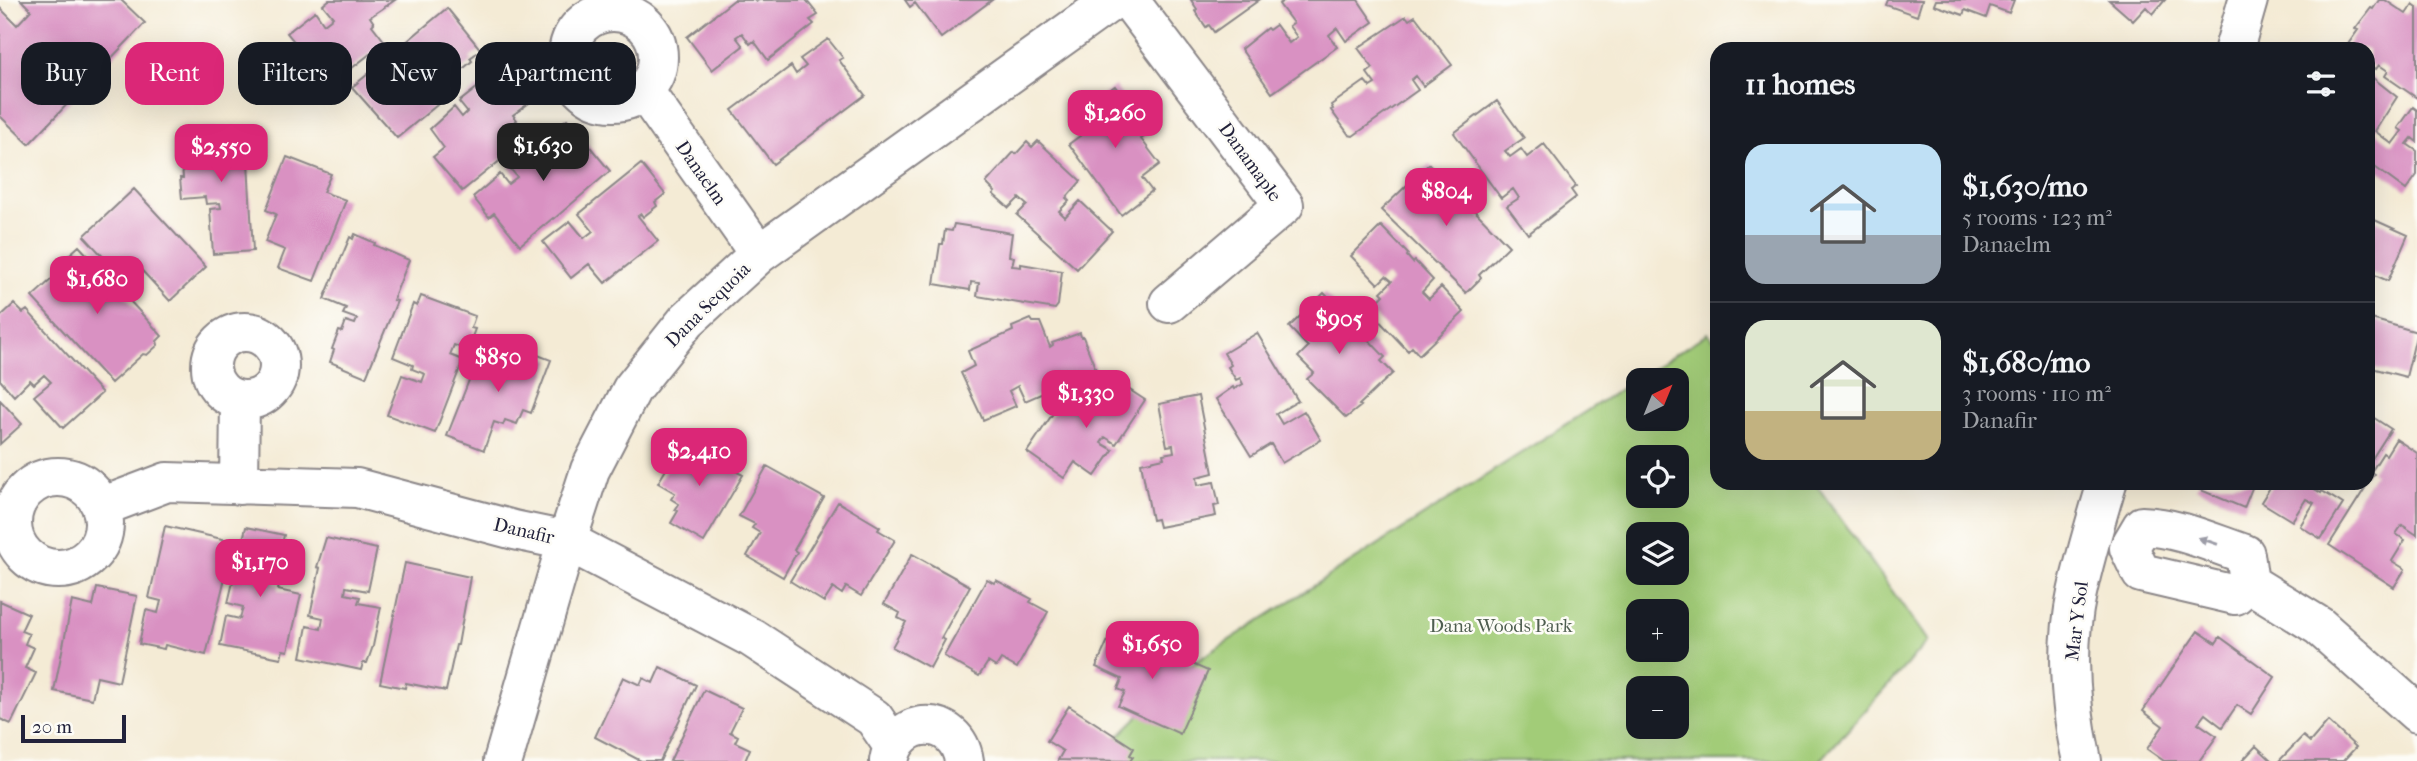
<!DOCTYPE html>
<html lang="en">
<head>
<meta charset="utf-8">
<style>
  :root { --surface:#171b24; --page:#20242c; --text:#f1f3f6; --muted:#9ea1a6; --line:#363941; --accent:#db2777 }
  body { margin:0; font-family:"IM FELL French Canon",serif; background:var(--page); color:var(--text); height:100vh; display:flex; flex-direction:column; font-size:26px; white-space:nowrap }
  * { box-sizing:border-box; margin:0 }
  p { font-size:23px; color:var(--muted) }
  .icon { flex:none; width:38px; height:38px; fill:none; stroke:currentColor; stroke-width:2; stroke-linecap:round; stroke-linejoin:round }
  .map { position:relative; flex:1; overflow:hidden }
  .side { position:absolute; left:1710px; top:42px; width:665px; height:448px; display:flex; flex-direction:column; background:var(--surface); border-radius:21px; box-shadow:0 7px 28px #0002 }
  .side>* { flex:none }
  .hud { position:absolute; left:21px; top:42px; width:665px; height:63px; display:flex; gap:14px }
  .needle { width:46px; rotate:43deg }
  .buttons { position:absolute; left:1626px; top:368px; display:grid; gap:14px }
  .buttons a { display:grid; place-items:center; width:63px; height:63px; border-radius:14px; background:var(--surface); box-shadow:0 7px 28px #0002; font-size:35px }
  .scale { position:absolute; left:21px; bottom:18px; width:105px; box-sizing:border-box; padding-left:7px; border:4px solid #22223b; border-top:0; font-size:19px; line-height:24px; white-space:nowrap; color:#22223b; -webkit-text-stroke:5px #fdfcf7; paint-order:stroke }
  .price { position:absolute; translate:-50% -60px; padding:0 16px; border-radius:14px; background:var(--accent); color:#fff; font-size:23px; line-height:46px; filter:drop-shadow(0 2px 4px #0008) }
  .price::after { content:''; position:absolute; left:50%; top:42px; width:21px; height:16px; margin-left:-10px; background:inherit; clip-path:polygon(0 0,100% 0,50% 100%) }
  .price.current { background:#222; color:#fff }
  ul { padding:0; list-style:none }
  li { display:flex; align-items:center; gap:21px; height:175px; padding:0 35px }
  li+li { border-top:2px solid var(--line) }
  li span { display:grid; place-items:center; flex:none; width:196px; height:140px; border-radius:21px; color:#555 }
  li>.icon { margin-inline-start:auto }
  span .icon { width:84px; height:84px; fill:#fffc; stroke-width:1 }
  li b { font-size:30px }
  h2 { display:flex; justify-content:space-between; align-items:center; height:84px; padding:0 35px; font-size:30px }
  .chip { padding:0 24px; border-radius:21px; background:var(--surface); box-shadow:0 7px 28px #0002; font-size:24px; line-height:63px }
  .chip.current { background:var(--accent); color:#fff }
  .map>svg:first-child { display:block }
  .green { fill:#a2cc78; stroke:#62775a; stroke-width:2; fill-rule:evenodd }
  .building { fill:#d991c2 }
  .lines { fill:none; stroke-linecap:round; stroke-linejoin:round }
  .minor-casing { stroke:#8b8688; stroke-width:42 }
  .minor { stroke:#fff; stroke-width:38 }
  .oneway { fill:#9c9ca7 }
  .labels { text-anchor:middle; dominant-baseline:central; stroke-width:5; stroke-linejoin:round; paint-order:stroke }
  .street-label { font-size:19px; fill:#22223b; stroke:#fdfcf7 }
  .park-label { font-size:19px; fill:#4f5e50; stroke:#fdfcf7 }
</style>
</head>
<body>
<div class="map">
<svg width="2417" height="761" viewBox="0 0 2417 761">
  <rect width="100%" height="100%" fill="#fdfcf7"/>
  <filter id="ink" filterUnits="userSpaceOnUse"><feTurbulence type="fractalNoise" baseFrequency=".0143" numOctaves="2"/><feDisplacementMap in="SourceGraphic" scale="14" xChannelSelector="R" yChannelSelector="G"/><feConvolveMatrix kernelMatrix="1 2 1 2 8 2 1 2 1" color-interpolation-filters="sRGB"/></filter>
  <filter id="wash" filterUnits="userSpaceOnUse"><feTurbulence type="fractalNoise" baseFrequency=".00686" numOctaves="4" result="noise"/><feDisplacementMap in="SourceGraphic" scale="28" xChannelSelector="R" yChannelSelector="G"/><feGaussianBlur stdDeviation="1.57" result="paint"/><feColorMatrix in="noise" values="0 0 0 0 0 0 0 0 0 0 0 0 0 0 0 0 0 1.4 0 .05"/><feComposite in="paint" operator="in"/></filter>
  <g filter="url(#wash)">
    <rect width="100%" height="100%" fill="#f4ebd5"/>
    <path class="green" d="M1708 333 1717 346V483H1815L1928 641 1820 761H1093L1189 666ZM1638 380H1676V418H1638ZM1638 457H1676V495H1638ZM1638 534H1676V572H1638ZM1638 611H1676V649H1638ZM1638 688H1676V726H1638Z"/>
    <g id="blocks">
      <path class="building" d="M21 0H121L145 23 29 144 0 116V8L17 25 31 10Z
        M329 0H395L370 17 374 23 372 25 385 42 338 79 335 75 329 79 319 66 316 68 287 33 315 11 324 24 333 17 323 5Z
        M734 0H754L756 2 759 0H806L818 15 810 20 814 24 768 60 754 41 750 44 742 33 736 37 743 46 712 70 687 37Z
        M905 0H992L941 38 915 3 910 7Z
        M1191 0H1259L1214 32 1209 25 1206 27 1195 11 1197 9Z
        M1285 0H1358L1373 22 1346 41 1337 28 1329 35 1337 47 1272 93 1241 49 1267 28 1269 30 1276 25 1289 43 1297 37 1289 26 1293 23 1279 4Z
        M1888 0H1922L1917 16 1886 5Z
        M1936 0H2014L2009 13 1990 6 1986 18 1965 10 1963 15 1934 5Z
        M2109 0H2165L2153 14 2146 7 2133 21Z
        M2379 0H2385L2406 14 2413 4 2417 7V98L2385 76 2388 71 2379 65 2376 69 2368 63V49L2346 47 2358 30 2355 29 2371 8 2373 9Z
        M447 8 481 50 470 58 472 61 457 74 455 71 447 78 434 62 429 66 439 78 435 81 448 96 397 138 352 87 378 66 389 79 396 72 386 59Z
        M1406 16 1409 20 1415 16 1452 65 1423 86 1416 76 1411 80 1418 90 1353 136 1349 135 1331 110 1333 109 1331 105 1365 81 1370 87 1375 84 1367 73 1373 68 1358 48Z
        M828 39 843 58 839 60 865 95 773 164 732 110 791 66 796 74 806 66 800 59Z
        M501 69 529 103 513 115 517 120 508 127 517 138 503 149 507 155 462 191 433 157 444 148 430 129 454 107 462 117 467 112 459 102Z
        M2368 74 2397 97 2375 131 2392 144 2402 131 2398 128 2413 107 2417 110V142L2412 138 2407 144 2417 151V175L2406 190 2368 162Z
        M1115 86 1149 133 1141 139 1160 164 1142 178 1152 191 1121 215 1069 144 1088 130 1076 114Z
        M1497 101 1524 138 1505 151 1510 157 1521 149 1527 157 1544 144 1576 186 1571 190 1576 197 1528 234 1507 206 1519 198 1513 189 1501 198 1454 133Z
        M567 119 610 171 554 219 553 218 520 245 494 213 489 217 473 197 500 174 508 184 517 177 509 167Z
        M246 127 253 251 213 254 210 209 221 208 220 203 206 204 205 197 182 199 180 178H183L180 140 185 139V133L202 132 201 129Z
        M1038 141 1081 181 1066 198 1069 201 1059 211 1065 217 1080 201 1112 231 1077 269 1017 215 1027 205 1019 198 1009 208 993 194 995 192 986 183 1014 152 1016 154 1027 142 1032 147Z
        M287 157 331 174 323 192 346 200 314 281 278 268 285 250 265 242 276 214 266 210Z
        M641 164 665 194 655 202 657 206 643 217 641 214 638 216 658 241 605 283 589 264 571 278 543 242 570 221 584 238 593 231 579 214Z
        M1429 164 1509 246 1479 275 1481 278 1466 293 1381 210Z
        M134 189 206 267 170 301 135 263 121 276 84 236Z
        M2368 217 2408 235 2388 281 2368 272Z
        M954 224 1012 233 1009 256 1014 257 1012 266 1021 267V264L1062 271 1058 305 1055 309 977 296 979 283 971 282 970 290 934 284 940 244H943L945 230 952 231Z
        M1381 226 1408 254 1407 256 1413 263 1415 261 1433 280 1422 292 1429 299 1441 287 1464 312 1419 355 1412 347 1408 351 1369 310 1384 295 1381 292 1392 281 1386 276 1378 284 1351 256Z
        M355 234 375 243 374 245 409 260 393 300 397 301 366 377 330 362 334 350 332 349 339 331 342 332 346 321 355 324 357 319 343 314 346 308 324 299 350 237 353 239Z
        M79 246 104 273 95 281 99 286 108 277 162 336 157 341 158 345 147 355 143 354 111 383 32 297 64 268 60 263Z
        M1324 293 1385 357 1381 361 1393 373 1359 405 1361 406 1346 418 1307 379 1314 373 1298 357 1308 347 1289 327Z
        M421 296 475 316 471 328 475 329 467 350 454 345 450 355 463 360 435 433 387 415 402 375 422 382 425 374 412 369 413 365 393 357 413 304 417 306Z
        M14 304 23 313 27 310 102 393 63 428 34 396 51 382 44 375 34 384 30 380 14 396 0 380V317Z
        M2368 318 2417 332 2406 377 2368 367 2372 342 2368 341Z
        M1031 319 1033 322H1040L1050 347 1053 345 1052 343 1080 333 1081 337H1083L1096 370 1025 401 1018 386 1009 391 1016 406 983 420 961 373 974 366 968 351 1013 331 1012 327Z
        M1257 333 1298 401 1276 414 1282 424 1304 411 1321 440 1282 463 1271 444 1251 456 1216 399 1233 387 1234 389 1243 384 1240 378 1236 380 1228 367 1231 365 1224 353Z
        M509 344 551 360 531 413 523 410 517 424 505 420 503 425 494 422 484 450 447 436 481 350 503 358Z
        M1113 379 1145 400 1116 444 1105 437 1101 443 1113 450 1095 476 1075 462 1064 478 1027 452 1058 406 1065 410 1076 393 1086 400 1093 389 1102 395Z
        M1198 396 1213 473 1197 477 1198 485 1214 482 1219 505 1214 506 1216 516 1159 527 1157 519 1152 520 1141 463 1164 458 1163 454 1174 452 1173 445 1167 446 1159 404Z
        M0 400 22 424 0 444Z
        M2368 414 2391 429 2368 465Z
        M2396 439 2417 453V535L2402 525 2396 534 2405 540 2392 561 2405 569 2394 587 2329 545 2374 474 2371 472 2383 453 2386 455Z
        M683 441 702 452 704 447 737 467 735 471 743 475 704 542 671 523 678 511 675 510 679 504 671 499 675 493 658 483Z
        M767 466 824 498 794 550 797 552 783 577 747 556 760 533 752 528 755 524 739 516Z
        M2199 483H2254L2244 508 2196 488Z
        M2273 483H2310L2315 486 2313 488 2321 493 2322 491 2343 504 2321 539 2300 526 2314 503 2306 499 2292 521 2261 502Z
        M838 502 880 527 878 530 895 540 861 596 846 587 842 594 833 588 824 602 790 581Z
        M165 526 231 541 223 578H225L206 655 165 645 164 649 139 644 146 610 158 613 161 601 149 598Z
        M246 527 284 535 274 584 279 585 278 590 301 595 288 651 283 650 281 658 220 646 226 616 240 619 243 607 228 603Z
        M326 538 377 549 368 591 346 587 345 594 360 597 358 603 381 607 373 646 367 663H363L361 670 301 657 307 626 321 629 323 618 310 615 320 568 317 567Z
        M912 554 970 586 941 638 945 640 930 668 892 647 906 622 898 618 900 613 884 604Z
        M405 563 470 577 458 645H456L446 691 406 683 405 688 380 683Z
        M987 579 994 583 996 580 1032 599 1030 602 1048 612 1017 668 1001 659 996 667 988 662 979 676 944 656Z
        M97 588 137 596 119 682 97 677 92 699 54 691 72 601 93 606Z
        M0 601 29 614 21 631 29 634 25 644 34 648 25 668 36 673 11 724 0 719Z
        M1113 629 1208 671 1180 734 1118 706 1125 692 1118 689 1122 679 1096 667Z
        M2198 631 2216 643 2220 637 2275 677 2251 714 2237 705 2222 727 2205 714 2198 723 2217 736 2199 761H2164L2147 749 2163 726 2143 711Z
        M660 667 696 685 660 761H641L595 737 623 677 640 685 643 678 653 683Z
        M704 690 742 708 730 732 738 736 735 742 750 749 745 761H670Z
        M1069 706 1134 748 1130 755 1133 757 1130 761 1058 760 1063 751 1047 741Z
        M2328 721 2356 747 2343 761H2279L2303 736 2310 742Z
        M2256 746 2272 761H2242Z"/>
    </g>
  </g>
  <g filter="url(#ink)">
    <use href="#blocks" fill-opacity="0" stroke="#8b8688" stroke-width="2"/>
    <g class="lines">
      <g class="minor-casing">
        <path id="minor" d="M1129 0 1284 205 1169 303
          M568 57a45 45 0 1 1 90 0a45 45 0 1 1-90 0Z
          M2234 49 2248 0
          M644 91 759 254
          M211 366a34 34 0 1 1 68 0a34 34 0 1 1-68 0Z
          M12 523a46 46 0 1 1 92 0a46 46 0 1 1-92 0Z
          M239 485 240 400
          M101 507 167 482 357 488 514 530 567 541 752 638 874 718 893 746
          M2129 548 2142 526C2178 527 2212 543 2245 554L2249 583
          M2129 548 2141 573 2235 595 2249 583
          M2249 583 2319 626 2417 713
          M503 761 567 541 590 470 632 389 687 320 759 254 1113 0
          M889 761C897 714 957 714 964 761
          M2082 761C2070 707 2065 648 2077 593 2085 556 2096 520 2107 483"/>
      </g>
      <use href="#minor" class="minor"/>
    </g>
    <defs><path id="oneway-solid" d="M-6-.8H1V-3.2L6.5 0L1 3.2V.8H-6Z" transform="scale(1.75)"/></defs>
    <use class="oneway" href="#oneway-solid" transform="translate(2208 541) rotate(-161)"/>
  </g>
  <g class="labels">
    <g class="street-label">
      <text transform="translate(1250 162) rotate(54)">Danamaple</text>
      <text transform="translate(701 173) rotate(55)">Danaelm</text>
      <text transform="translate(708 305) rotate(-45)">Dana Sequoia</text>
      <text transform="translate(524 531) rotate(13)">Danafir</text>
      <text transform="translate(2077 621) rotate(-83)">Mar Y Sol</text>
    </g>
    <g class="park-label">
      <text x="1501" y="626">Dana Woods Park</text>
    </g>
  </g>
</svg>
<div class="buttons">
<a><svg class="needle" viewBox="-14 -14 28 28"><path d="M0-13l5 13h-10z" fill="#e53935"/><path d="M0 13l5-13h-10z" fill="#9ea1a6"/></svg></a>
<a><svg class="icon" aria-label="locate" viewBox="0 0 24 24"><circle cx="12" cy="12" r="6"/><path d="M12 2v4M12 18v4M2 12h4M18 12h4"/></svg></a>
<a><svg class="icon" aria-label="layers" viewBox="0 0 24 24"><path d="M12 4l9 5-9 5-9-5zM3 14l9 5 9-5"/></svg></a>
<a>+</a>
<a>−</a>
</div>
<div class="scale">20 m</div>
<b class="price" style="left:1115px;top:150px">$1,260</b>
<b class="price current" style="left:543px;top:183px">$1,630</b>
<b class="price" style="left:221px;top:184px">$2,550</b>
<b class="price" style="left:1446px;top:228px">$804</b>
<b class="price" style="left:97px;top:316px">$1,680</b>
<b class="price" style="left:1339px;top:356px">$905</b>
<b class="price" style="left:498px;top:394px">$850</b>
<b class="price" style="left:1086px;top:430px">$1,330</b>
<b class="price" style="left:699px;top:488px">$2,410</b>
<b class="price" style="left:260px;top:599px">$1,170</b>
<b class="price" style="left:1152px;top:681px">$1,650</b>
<div class="hud">
<a class="chip">Buy</a>
<a class="chip current">Rent</a>
<a class="chip">Filters</a>
<a class="chip">New</a>
<a class="chip">Apartment</a>
</div>
<section class="side">
<h2>11 homes<svg class="icon" aria-label="filters" viewBox="0 0 24 24"><path d="M4 7h16M4 17h16"/><circle cx="9" cy="7" r="2"/><circle cx="15" cy="17" r="2"/></svg></h2>
<ul>
<li><span style="background:linear-gradient(#bfe0f5 65%,#9aa5b1 0)"><svg class="icon" aria-label="home" viewBox="0 0 24 24"><path d="M3 11l9-7 9 7M6 9v11h12V9"/></svg></span><div><b>$1,630/mo</b><p>5 rooms · 123 m²</p><p>Danaelm</p></div></li>
<li><span style="background:linear-gradient(#dfe7d0 65%,#c2b280 0)"><svg class="icon" aria-label="home" viewBox="0 0 24 24"><path d="M3 11l9-7 9 7M6 9v11h12V9"/></svg></span><div><b>$1,680/mo</b><p>3 rooms · 110 m²</p><p>Danafir</p></div></li>
</ul>
</section>
</div>
</body>
</html>
